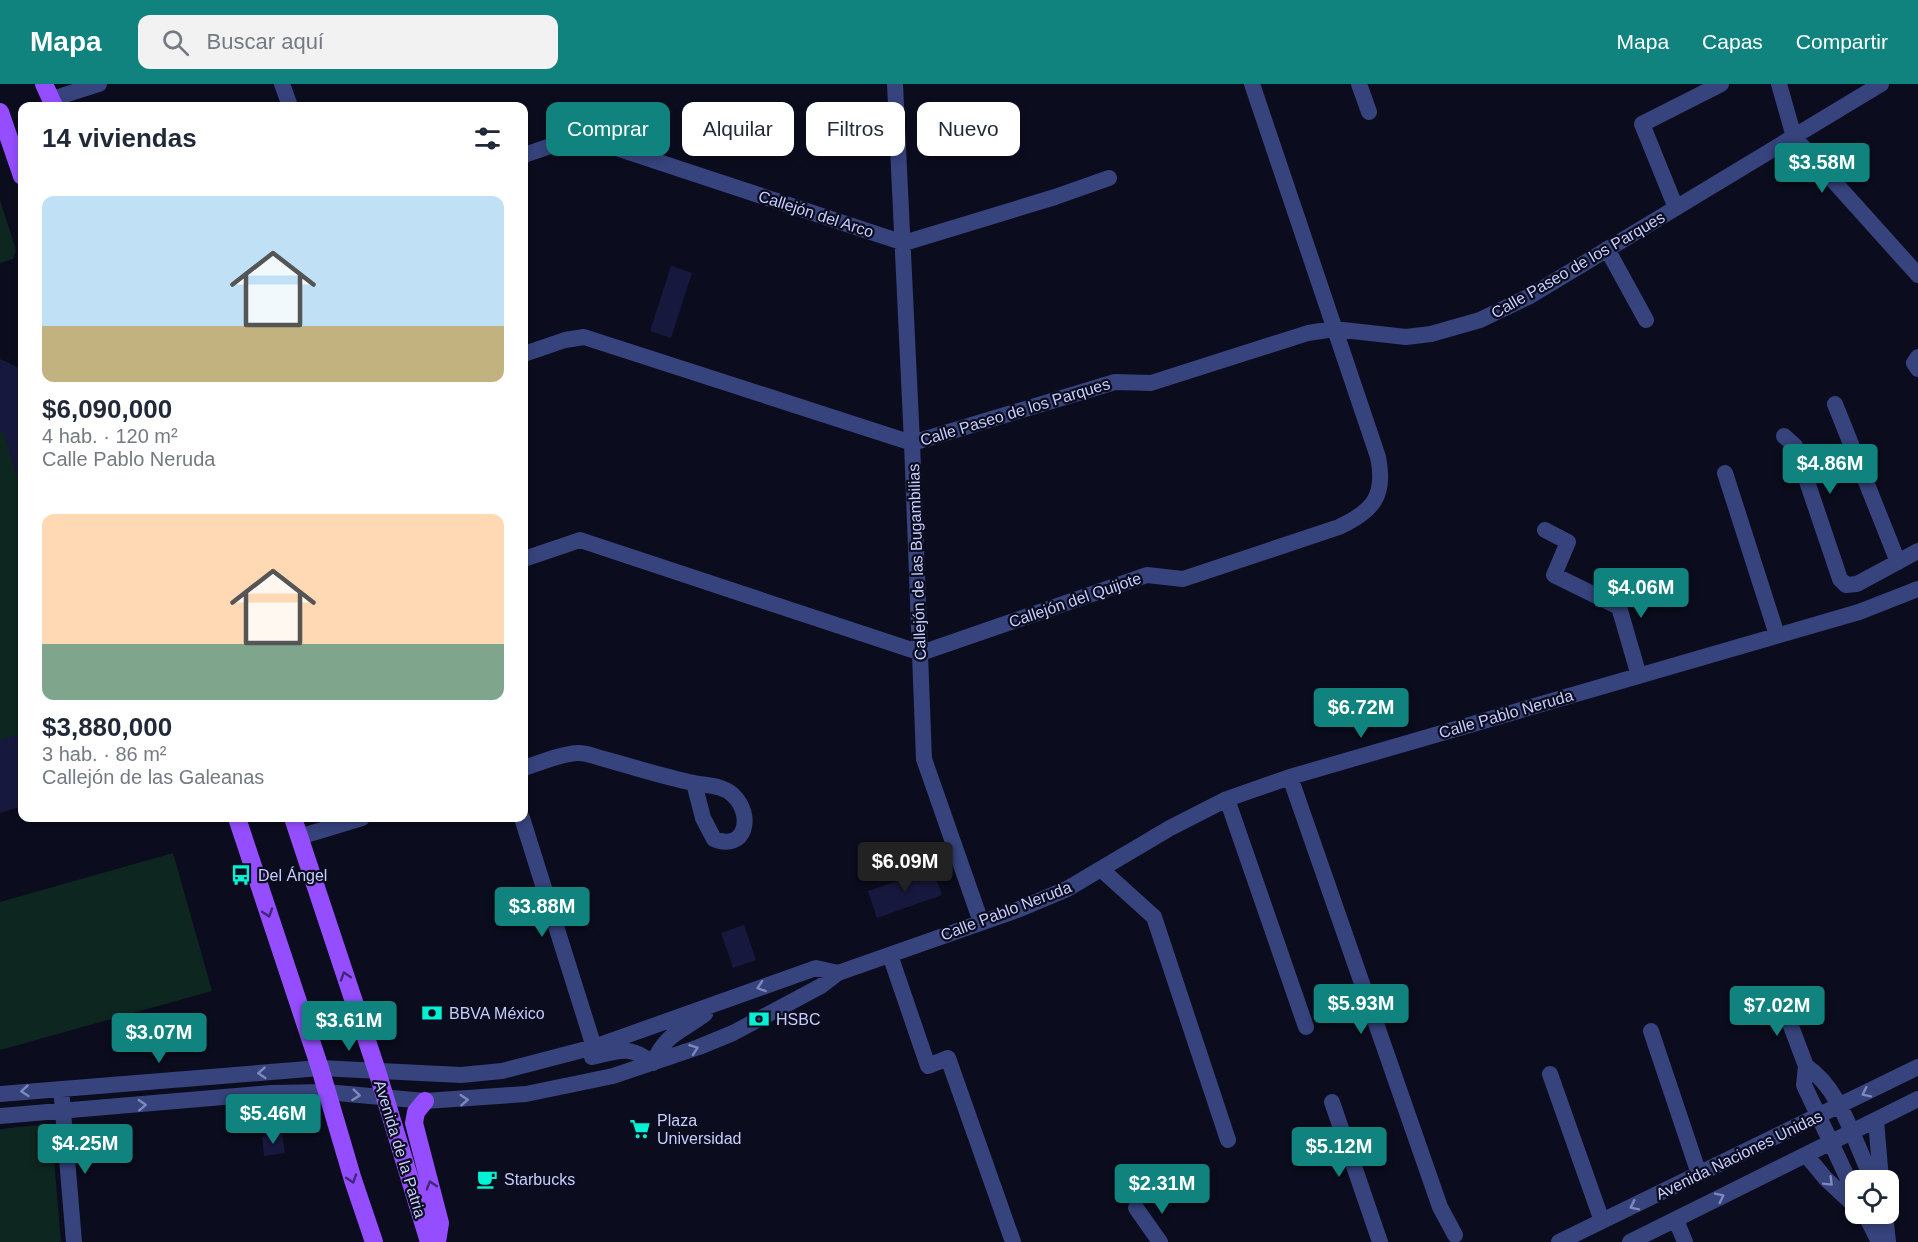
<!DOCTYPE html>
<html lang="es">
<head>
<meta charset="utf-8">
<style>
  :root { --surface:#fff; --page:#f2f2f3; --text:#1f2937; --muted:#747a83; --accent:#11837e }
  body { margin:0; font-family:Helvetica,sans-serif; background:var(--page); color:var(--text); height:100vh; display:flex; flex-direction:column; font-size:22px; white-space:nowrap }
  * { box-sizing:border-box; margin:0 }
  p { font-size:20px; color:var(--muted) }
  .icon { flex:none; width:33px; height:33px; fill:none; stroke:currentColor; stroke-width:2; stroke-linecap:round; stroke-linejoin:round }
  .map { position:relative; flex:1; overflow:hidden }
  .drawer { position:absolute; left:18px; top:18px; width:510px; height:720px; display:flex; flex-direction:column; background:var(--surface); border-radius:12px; box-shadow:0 3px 9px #0003 }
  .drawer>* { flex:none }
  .guide { position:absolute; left:546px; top:18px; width:570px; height:54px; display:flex; gap:12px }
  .buttons { position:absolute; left:1845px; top:1086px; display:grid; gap:12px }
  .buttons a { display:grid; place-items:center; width:54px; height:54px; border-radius:12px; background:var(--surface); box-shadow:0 3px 9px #0003; font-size:30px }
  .price { position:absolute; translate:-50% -51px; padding:0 14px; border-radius:6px; background:var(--accent); color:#fff; font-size:20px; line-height:39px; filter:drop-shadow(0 2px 3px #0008) }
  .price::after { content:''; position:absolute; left:50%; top:36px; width:18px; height:14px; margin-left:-9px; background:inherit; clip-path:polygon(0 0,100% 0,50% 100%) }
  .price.on { background:#222; color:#fff }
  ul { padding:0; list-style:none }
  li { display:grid; align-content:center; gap:12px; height:318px; padding:0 24px }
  li span { display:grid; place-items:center; height:186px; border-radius:12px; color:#555 }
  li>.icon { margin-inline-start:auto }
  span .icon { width:108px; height:108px; fill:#fffc; stroke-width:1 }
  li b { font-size:26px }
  h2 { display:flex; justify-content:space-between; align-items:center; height:72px; padding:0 24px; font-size:26px }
  .chip { padding:0 21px; border-radius:12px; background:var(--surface); box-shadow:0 3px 9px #0003; font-size:21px; line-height:54px }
  .chip.on { background:var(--accent); color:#fff }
  header { display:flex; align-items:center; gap:36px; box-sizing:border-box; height:84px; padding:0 30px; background:var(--accent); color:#fff }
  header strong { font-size:28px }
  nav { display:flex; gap:33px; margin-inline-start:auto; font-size:21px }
  .search { width:420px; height:54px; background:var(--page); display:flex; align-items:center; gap:15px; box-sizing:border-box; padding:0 21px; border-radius:12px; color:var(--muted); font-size:22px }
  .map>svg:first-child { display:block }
  .green { fill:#0e2620 }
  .building { fill:#17183d }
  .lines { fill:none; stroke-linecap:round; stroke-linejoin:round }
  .minor { stroke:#36437c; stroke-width:16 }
  .major { stroke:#954eff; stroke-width:18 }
  .oneway { stroke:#422677 }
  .oneway2 { stroke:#7e88be }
  .labels { text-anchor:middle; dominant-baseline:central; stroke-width:4.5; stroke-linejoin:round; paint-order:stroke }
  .street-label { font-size:16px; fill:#c7cdff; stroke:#0b0c1d }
  .poi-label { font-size:16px; fill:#c7cdff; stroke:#0b0c1d; text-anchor:start }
</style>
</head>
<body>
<header>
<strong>Mapa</strong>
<div class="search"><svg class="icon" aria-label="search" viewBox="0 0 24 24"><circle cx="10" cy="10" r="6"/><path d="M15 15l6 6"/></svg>Buscar aquí</div>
<nav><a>Mapa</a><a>Capas</a><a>Compartir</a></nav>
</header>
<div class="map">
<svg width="1918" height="1158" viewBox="0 0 1918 1158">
  <rect width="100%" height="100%" fill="#0b0c1d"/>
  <path class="green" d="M0 116 16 166 13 175 0 179Z
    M0 276 22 285V722L0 729Z
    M173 769 212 907 0 966V818Z
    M51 1040 61 1158H0V1045Z"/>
  <path class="building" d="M671 182 692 189 671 254 650 247Z
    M0 275 22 285V398L19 399 4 350 0 346Z
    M22 649V722L0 729V656Z
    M933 785 942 811 877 834 868 807Z
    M744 841 756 876 733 884 721 849Z
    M282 1050 285 1069 264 1072 262 1053Z"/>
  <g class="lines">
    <path class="minor" d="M282 0 290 22
      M895 0 912 359 924 675 981 838
      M1359 0 1369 28
      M1779 0 1794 53 1918 191
      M52 15 99 0
      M524 71 580 52 904 159 1055 113 1109 94
      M1676 124 1642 40 1721 0
      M1607 165 1646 236
      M524 270 565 256 584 253 912 359 1115 298 1151 299 1308 249 1334 245 1406 253 1431 250 1480 236 1530 212 1881 0
      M1918 273 1914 279 1918 285
      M1835 320 1898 478
      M1784 352 1795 362 1840 495 1846 501 1857 500 1918 467
      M1725 389 1777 551
      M1545 446 1568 458 1554 491 1619 523 1639 592
      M524 475 580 456 921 569 1147 491 1183 495 1339 443C1373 427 1386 412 1378 373L1252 0
      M524 684C540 679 560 670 577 669 585 668 596 673 604 675 634 683 664 693 694 699 708 702 722 701 733 711 754 731 746 768 714 755L703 734 694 699
      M1290 693 1440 1123 1455 1151
      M1227 715 1306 943
      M522 734 594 963
      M299 753 362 734
      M1102 786 1154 833 1228 1056
      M890 871 928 982 948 974 1013 1158
      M1780 913 1806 982 1804 1001 1856 1112
      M1651 947 1699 1090
      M592 973C620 967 628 960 653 979 667 948 680 949 705 930
      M1806 982C1842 1006 1854 1059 1873 1096
      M1550 990 1602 1137
      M0 1010 320 984 461 991 502 987 594 963 816 884 838 889
      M62 1015 74 1158
      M1332 1018 1380 1158
      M0 1032 271 1009 326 1008 425 1017 526 1010 613 992 699 963 733 949 821 902 838 889 1017 826 1067 805 1170 744 1227 715 1290 693 1859 528 1918 505
      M1876 1036 1881 1096
      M1806 1071 1826 1095 1856 1123
      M1136 1124 1160 1158
      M1865 1130 1879 1158
      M1885 1130 1888 1158
      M1676 1136 1685 1158
      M1559 1158 1918 983
      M1630 1158 1918 1015"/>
    <path class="major" d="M44 0 54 22
      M0 28 22 92
      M237 734 320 984 353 1096 374 1158
      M293 734 377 987 429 1158
      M425 1017 416 1028 414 1039 440 1139 437 1158"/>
  </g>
  <defs><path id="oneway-chevron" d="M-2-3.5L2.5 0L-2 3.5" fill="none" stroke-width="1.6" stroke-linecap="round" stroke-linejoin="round" transform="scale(1.5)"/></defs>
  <g class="oneway">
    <use href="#oneway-chevron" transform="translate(268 829) rotate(72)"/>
    <use href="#oneway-chevron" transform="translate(345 892) rotate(-108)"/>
    <use href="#oneway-chevron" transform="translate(352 1095) rotate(72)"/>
    <use href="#oneway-chevron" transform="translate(431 1101) rotate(-107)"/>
  </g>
  <g class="oneway2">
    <use href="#oneway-chevron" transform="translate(761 903) rotate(161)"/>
    <use href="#oneway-chevron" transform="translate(694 965) rotate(-20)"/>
    <use href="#oneway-chevron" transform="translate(262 989) rotate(176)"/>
    <use href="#oneway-chevron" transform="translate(25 1007) rotate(175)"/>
    <use href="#oneway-chevron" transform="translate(1866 1009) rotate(154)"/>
    <use href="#oneway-chevron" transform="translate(356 1011) rotate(6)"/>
    <use href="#oneway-chevron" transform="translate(464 1016) rotate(-4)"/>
    <use href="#oneway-chevron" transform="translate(142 1021) rotate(-3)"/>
    <use href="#oneway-chevron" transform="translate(1829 1098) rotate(45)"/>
    <use href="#oneway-chevron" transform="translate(1720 1113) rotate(-26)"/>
    <use href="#oneway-chevron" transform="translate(1634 1122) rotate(154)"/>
  </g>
  <defs>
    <g id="bus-bare" transform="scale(1.62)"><path d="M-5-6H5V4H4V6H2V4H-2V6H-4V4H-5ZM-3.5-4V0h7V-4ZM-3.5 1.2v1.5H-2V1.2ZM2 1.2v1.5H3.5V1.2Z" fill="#00f2d4" stroke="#0b0c1d" stroke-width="2.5" paint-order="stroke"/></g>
    <g id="bank-bare" transform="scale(1.62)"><path d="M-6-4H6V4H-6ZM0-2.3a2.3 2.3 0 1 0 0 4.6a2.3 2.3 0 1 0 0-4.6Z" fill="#00f2d4" stroke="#0b0c1d" stroke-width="2.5" paint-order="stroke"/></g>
    <g id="supermarket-bare" transform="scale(1.62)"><path d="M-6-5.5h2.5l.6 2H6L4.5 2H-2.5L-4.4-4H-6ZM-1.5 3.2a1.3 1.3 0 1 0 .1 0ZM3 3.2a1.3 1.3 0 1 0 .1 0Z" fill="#00f2d4" stroke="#0b0c1d" stroke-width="2.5" paint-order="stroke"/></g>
    <g id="cafe-bare" transform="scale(1.62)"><path d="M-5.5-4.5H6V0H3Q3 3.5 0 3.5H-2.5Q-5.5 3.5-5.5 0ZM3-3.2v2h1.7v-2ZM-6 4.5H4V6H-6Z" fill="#00f2d4" stroke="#0b0c1d" stroke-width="2.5" paint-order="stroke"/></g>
  </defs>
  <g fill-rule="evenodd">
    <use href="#bus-bare" x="241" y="791"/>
    <use href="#bank-bare" x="432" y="929"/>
    <use href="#bank-bare" x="759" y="935"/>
    <use href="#supermarket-bare" x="640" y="1045"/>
    <use href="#cafe-bare" x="487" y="1095"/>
  </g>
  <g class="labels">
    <g class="street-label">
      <text transform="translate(816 130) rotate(18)">Callejón del Arco</text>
      <text transform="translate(1578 181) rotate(-30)">Calle Paseo de los Parques</text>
      <text transform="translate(1015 328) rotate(-17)">Calle Paseo de los Parques</text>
      <text transform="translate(917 478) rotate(-92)">Callejón de las Bugambilias</text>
      <text transform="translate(1075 516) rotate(-19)">Callejón del Quijote</text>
      <text transform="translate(1506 630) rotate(-16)">Calle Pablo Neruda</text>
      <text transform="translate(1006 827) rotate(-21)">Calle Pablo Neruda</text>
      <text transform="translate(400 1065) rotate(73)">Avenida de la Patria</text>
      <text transform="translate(1739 1071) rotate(-26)">Avenida Naciones Unidas</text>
    </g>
    <g class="poi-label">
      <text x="258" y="791">Del Ángel</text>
      <text x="449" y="929">BBVA México</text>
      <text x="776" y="935">HSBC</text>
      <text x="657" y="1036">Plaza<tspan x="657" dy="18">Universidad</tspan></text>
      <text x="504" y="1095">Starbucks</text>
    </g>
  </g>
</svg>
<div class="buttons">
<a><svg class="icon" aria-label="locate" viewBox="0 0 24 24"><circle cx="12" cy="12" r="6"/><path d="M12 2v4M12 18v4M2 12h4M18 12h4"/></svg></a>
</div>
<b class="price" style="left:1822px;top:110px">$3.58M</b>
<b class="price" style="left:1830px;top:411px">$4.86M</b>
<b class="price" style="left:1641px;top:535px">$4.06M</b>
<b class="price" style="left:1361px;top:655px">$6.72M</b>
<b class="price on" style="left:905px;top:809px">$6.09M</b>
<b class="price" style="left:542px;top:854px">$3.88M</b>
<b class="price" style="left:1361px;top:951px">$5.93M</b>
<b class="price" style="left:1777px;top:953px">$7.02M</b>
<b class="price" style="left:349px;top:968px">$3.61M</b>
<b class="price" style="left:159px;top:980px">$3.07M</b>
<b class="price" style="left:273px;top:1061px">$5.46M</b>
<b class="price" style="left:85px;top:1091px">$4.25M</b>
<b class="price" style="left:1339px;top:1094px">$5.12M</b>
<b class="price" style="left:1162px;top:1131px">$2.31M</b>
<div class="guide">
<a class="chip on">Comprar</a>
<a class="chip">Alquilar</a>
<a class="chip">Filtros</a>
<a class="chip">Nuevo</a>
</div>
<section class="drawer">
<h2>14 viviendas<svg class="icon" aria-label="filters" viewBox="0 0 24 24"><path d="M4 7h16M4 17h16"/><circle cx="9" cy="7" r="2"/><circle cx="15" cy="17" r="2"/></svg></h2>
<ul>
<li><span style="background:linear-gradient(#bfe0f5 70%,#c2b280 0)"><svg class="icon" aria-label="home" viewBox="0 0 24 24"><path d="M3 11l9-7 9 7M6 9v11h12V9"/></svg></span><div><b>$6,090,000</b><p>4 hab. · 120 m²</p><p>Calle Pablo Neruda</p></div></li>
<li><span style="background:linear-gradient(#ffd9b3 70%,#7fa58c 0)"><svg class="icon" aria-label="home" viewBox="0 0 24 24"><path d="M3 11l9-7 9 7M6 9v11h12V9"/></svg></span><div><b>$3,880,000</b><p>3 hab. · 86 m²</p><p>Callejón de las Galeanas</p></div></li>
</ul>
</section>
</div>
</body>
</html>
